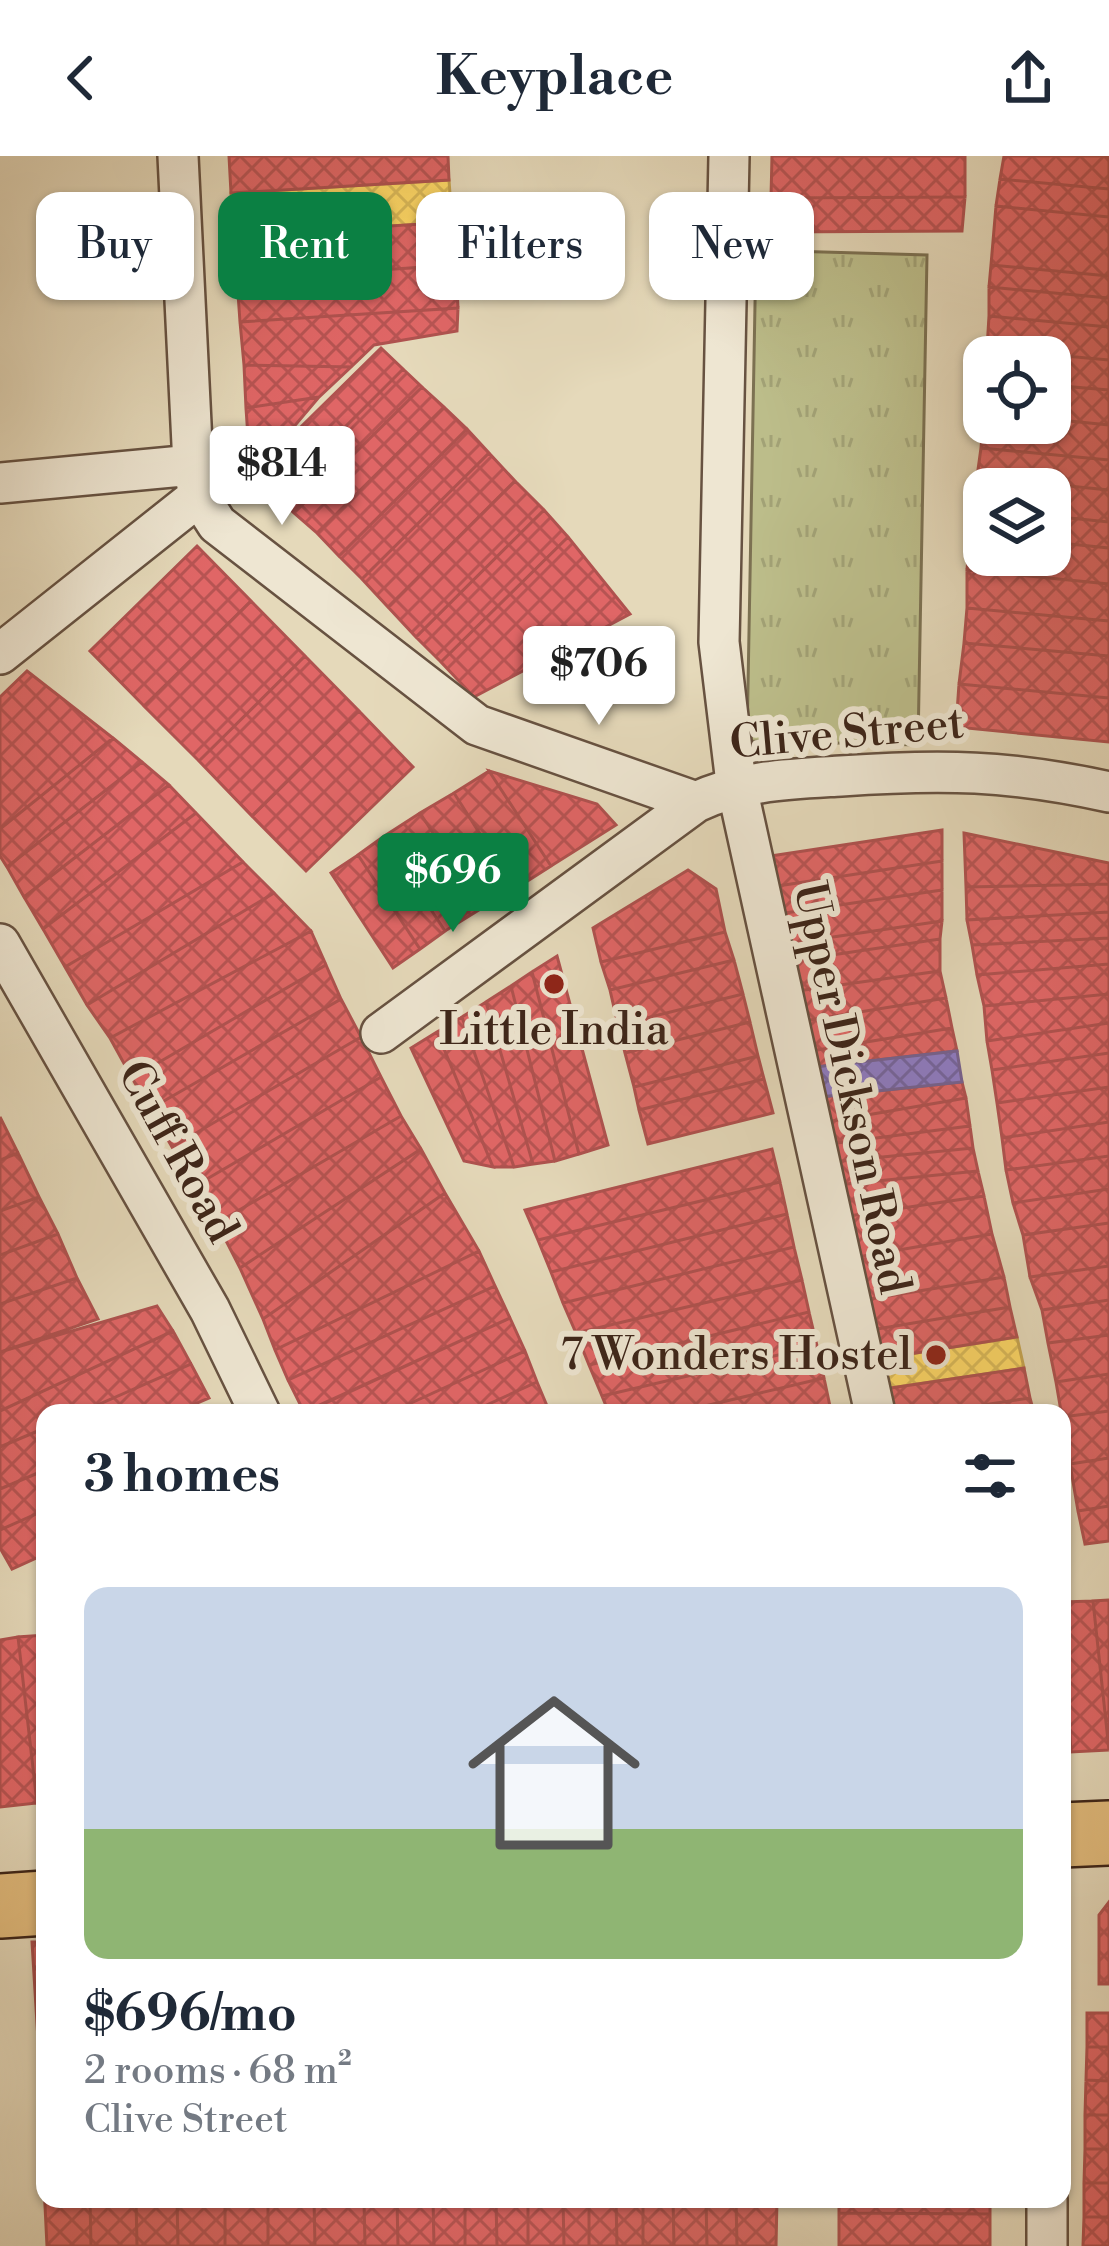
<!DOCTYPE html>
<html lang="en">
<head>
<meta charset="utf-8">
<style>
  :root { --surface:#fff; --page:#f6f6f7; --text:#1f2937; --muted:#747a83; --accent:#0b8043 }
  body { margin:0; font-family:"Libre Bodoni",serif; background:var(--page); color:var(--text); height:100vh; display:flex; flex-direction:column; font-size:45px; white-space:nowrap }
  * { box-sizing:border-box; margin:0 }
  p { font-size:39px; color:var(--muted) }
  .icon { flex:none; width:66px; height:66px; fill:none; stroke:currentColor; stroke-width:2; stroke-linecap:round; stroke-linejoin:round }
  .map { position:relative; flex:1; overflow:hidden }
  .side { position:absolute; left:36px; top:1248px; width:1035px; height:804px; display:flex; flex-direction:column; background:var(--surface); border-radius:24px; box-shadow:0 3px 9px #0004 }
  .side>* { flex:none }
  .banner { position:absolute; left:36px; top:36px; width:1038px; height:108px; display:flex; gap:24px }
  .buttons { position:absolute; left:963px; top:180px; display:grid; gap:24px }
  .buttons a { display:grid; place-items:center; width:108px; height:108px; border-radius:24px; background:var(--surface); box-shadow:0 3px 9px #0004; font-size:60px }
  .price { position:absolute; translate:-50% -102px; padding:0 27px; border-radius:12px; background:#fff; color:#222; font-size:39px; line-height:78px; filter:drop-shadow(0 3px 6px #0008) }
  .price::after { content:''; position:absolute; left:50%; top:72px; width:36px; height:27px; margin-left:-18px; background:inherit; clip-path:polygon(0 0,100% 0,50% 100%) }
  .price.current { background:var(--accent); color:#fff }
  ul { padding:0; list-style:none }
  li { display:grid; align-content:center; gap:24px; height:636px; padding:0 48px }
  li span { display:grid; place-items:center; height:372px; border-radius:24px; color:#555 }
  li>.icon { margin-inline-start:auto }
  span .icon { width:216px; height:216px; fill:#fffc; stroke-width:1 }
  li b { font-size:51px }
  h2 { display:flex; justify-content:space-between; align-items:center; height:144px; padding:0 48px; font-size:51px }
  .chip { padding:0 42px; border-radius:24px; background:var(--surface); box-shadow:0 3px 9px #0004; font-size:42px; line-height:108px }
  .chip.current { background:var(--accent); color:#fff }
  header { display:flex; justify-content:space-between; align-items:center; height:156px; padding:0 48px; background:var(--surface); font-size:54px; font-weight:700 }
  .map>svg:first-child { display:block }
  .grass { fill:url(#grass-tufts); stroke:#7c7152; stroke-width:3 }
  .homes { fill:url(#homes-cross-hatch); stroke:#c5a34f; stroke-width:3 }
  .shops { fill:url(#shops-cross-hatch); stroke:#af524f; stroke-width:3 }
  .offices { fill:url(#offices-cross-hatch); stroke:#766290; stroke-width:3 }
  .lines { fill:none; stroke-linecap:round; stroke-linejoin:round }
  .minor-casing { stroke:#675241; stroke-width:44 }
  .primary-casing { stroke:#3d2519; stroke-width:68 }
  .minor { stroke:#eee6d2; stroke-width:39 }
  .primary { stroke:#e2bc7d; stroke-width:63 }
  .poi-dot { fill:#8f2418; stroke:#eee6d2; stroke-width:4.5 }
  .labels { text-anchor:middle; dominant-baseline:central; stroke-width:12; stroke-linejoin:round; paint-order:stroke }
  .street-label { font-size:45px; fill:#3d2519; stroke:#eee6d2 }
  .poi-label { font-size:45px; fill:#3d2519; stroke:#eee6d2 }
</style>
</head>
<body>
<header><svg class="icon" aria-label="back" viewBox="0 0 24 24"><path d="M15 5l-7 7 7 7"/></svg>Keyplace<svg class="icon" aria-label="share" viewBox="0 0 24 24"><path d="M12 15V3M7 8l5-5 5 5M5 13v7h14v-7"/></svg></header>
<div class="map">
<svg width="1109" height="2090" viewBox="0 0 1109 2090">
  <defs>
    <pattern id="grass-tufts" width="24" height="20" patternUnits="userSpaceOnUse" patternTransform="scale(3)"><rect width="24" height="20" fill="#bcbd8a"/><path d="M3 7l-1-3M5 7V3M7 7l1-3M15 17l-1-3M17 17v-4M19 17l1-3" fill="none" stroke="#a2a276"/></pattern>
    <pattern id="homes-cross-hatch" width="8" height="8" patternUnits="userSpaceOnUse" patternTransform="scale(3)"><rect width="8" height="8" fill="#ffd966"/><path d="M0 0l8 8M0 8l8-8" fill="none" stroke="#dbba58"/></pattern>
    <pattern id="shops-cross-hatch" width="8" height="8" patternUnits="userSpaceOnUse" patternTransform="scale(3)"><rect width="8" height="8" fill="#e06666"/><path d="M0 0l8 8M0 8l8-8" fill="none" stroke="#b75453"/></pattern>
    <pattern id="offices-cross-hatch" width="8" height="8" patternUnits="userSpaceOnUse" patternTransform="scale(3)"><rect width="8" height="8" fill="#8e7cc3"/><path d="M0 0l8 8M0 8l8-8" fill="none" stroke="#75659e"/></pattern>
  </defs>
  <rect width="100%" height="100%" fill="#e5d9ba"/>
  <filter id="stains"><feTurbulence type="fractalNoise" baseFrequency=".00167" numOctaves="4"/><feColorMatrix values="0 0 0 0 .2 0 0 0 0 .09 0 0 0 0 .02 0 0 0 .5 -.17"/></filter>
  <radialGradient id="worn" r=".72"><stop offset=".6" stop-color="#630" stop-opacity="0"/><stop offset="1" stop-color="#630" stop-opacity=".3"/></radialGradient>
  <path class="grass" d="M756 94 927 99 918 589 747 585Z"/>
  <path class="homes" d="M449 24 452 66 235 80 231 37Z
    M1017 1181 1024 1212 884 1233 878 1203Z"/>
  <path class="shops" d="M229 0H448L449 24 231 37Z
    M772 0H965V41L771 42Z
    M1004 0H1109V33L1000 23Z
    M1000 23 1109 33V61L996 50Z
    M965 41 962 75 772 76 771 42Z
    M996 50 1109 61V120L991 109Z
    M452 66 456 109 237 123 235 80Z
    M456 109 458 152 240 166 237 123Z
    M991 109 1109 120V142L989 131Z
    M989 131 1109 142V171L989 160Z
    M458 152 457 175 374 189 351 211 244 209 240 166Z
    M989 160 1109 171V204L987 193Z
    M381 192 403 213 276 340 254 317Z
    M987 193 1109 204V234L1050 229V201H987Z
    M244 209 351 211 319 241 246 252Z
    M403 213 422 231 294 357 276 340Z
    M1050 229 1109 234V269L1050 263Z
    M422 231 444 251 317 377 294 357Z
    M319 241 270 299 249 296 246 252Z
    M444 251 467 273 339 400 317 377Z
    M984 260V267L1050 263 1109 269V304L981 292Z
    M467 273 489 297 362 423 339 400Z
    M981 292 1109 304V334L977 321Z
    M489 297 515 325 388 451 362 423Z
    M977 321 1109 334V366L1050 360V333H984V353L975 352Z
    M515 325 544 354 416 481 388 451Z
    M544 354 568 381 441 506 416 481Z
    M1050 360 1109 366V392L1050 386Z
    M970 379 984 380V399H1050V386L1109 392V428L967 414Z
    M568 381 630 458 474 541 441 506Z
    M197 390 251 445 144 550 90 495Z
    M967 414 1109 428V465L967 452Z
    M251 445 305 500 199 605 144 550Z
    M967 452 1109 465V500L964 487Z
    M964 487 1109 500V542L959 528Z
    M305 500 359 555 252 660 199 605Z
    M27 515 113 582 0 673V541Z
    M959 528 1109 542V586L956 571Z
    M359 555 413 611 306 715 252 660Z
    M113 582 142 606 7 711 0 700V673Z
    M142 606 169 629 24 741 7 711Z
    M489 615 597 648 616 669 551 710Z
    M489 615 551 710 515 733 454 637Z
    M169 629 196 657 43 773 24 741Z
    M454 637 515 733 482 752 420 657Z
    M196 657 243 706 65 811 43 773Z
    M420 657 482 752 445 775 383 681Z
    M942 674V705L771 731 764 701Z
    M964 677 1109 707V728L966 731Z
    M383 681 445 775 420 793 358 699Z
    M358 699 420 793 393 812 331 717Z
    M942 705V734L778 758 771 731Z
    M243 706 274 737 87 849 65 811Z
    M688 714 716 733 725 776 601 806 593 772Z
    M1109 728V756L967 764 966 731Z
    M942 734V765L785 788 778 758Z
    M274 737 311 775 110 882 87 849Z
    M1109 756V782L972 789 967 764Z
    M942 765 940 783 791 805 785 788Z
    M311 775 326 809 132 922 110 882Z
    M725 776 734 804 610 834 601 806Z
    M1109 782V808L977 819 972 789Z
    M940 783V815L797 835 791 805Z
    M557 800 608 989 579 998 532 816Z
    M734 804 743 838 618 869 610 834Z
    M1109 808V838L984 850 977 819Z
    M326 809 341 843 150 953 132 922Z
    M940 815 946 842 804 865 797 835Z
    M532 816 579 998 555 1005 511 830Z
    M511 830 555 1005 533 1008 486 846Z
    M743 838 750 866 625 897 618 869Z
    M1109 838V867L987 885 984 850Z
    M946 842 952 872 811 895 804 865Z
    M341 843 361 881 172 991 150 953Z
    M486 846 533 1008 514 1011 462 861Z
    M462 861 514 1011H493L437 876Z
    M750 866 758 900 634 931 625 897Z
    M1109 867V897L992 914 987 885Z
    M952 872 957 895 815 911 811 895Z
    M437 876 493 1011 464 1005 411 892Z
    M361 881 381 921 195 1030 172 991Z
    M1109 897V931L997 947 992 914Z
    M758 900 764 923 639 954 634 931Z
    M381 921 401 960 217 1067 195 1030Z
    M764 923 773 957 648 988 639 954Z
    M962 926 966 942 826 966 820 941Z
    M1109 931V966L1002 982 997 947Z
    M966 942 970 970 829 988 826 966Z
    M401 960 421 993 240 1112 217 1067Z
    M0 961 18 997 0 1004Z
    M1109 966V1000L1006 1014 1002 982Z
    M970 970 973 992 832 1006 829 988Z
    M973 992 978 1015 836 1029 832 1006Z
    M421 993 445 1037 263 1163 240 1112Z
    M772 993 780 1026 538 1084 525 1054Z
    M18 997 39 1041 0 1055V1004Z
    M1109 1000V1033L1013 1047 1006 1014Z
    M978 1015 984 1040 842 1061 836 1029Z
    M780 1026 787 1058 551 1116 538 1084Z
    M1109 1033V1067L1023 1079 1013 1047Z
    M445 1037 479 1095 275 1194 263 1163Z
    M984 1040 992 1078 852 1102 842 1061Z
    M39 1041 58 1078 0 1099V1055Z
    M787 1058 794 1091 563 1147 551 1116Z
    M1109 1067V1110L1030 1121 1023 1079Z
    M58 1078 77 1122 0 1148V1099Z
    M992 1078 1004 1121 864 1144 852 1102Z
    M794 1091 802 1124 576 1177 563 1147Z
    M479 1095 495 1130 288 1224 275 1194Z
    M1109 1110V1144L1042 1154 1030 1121Z
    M1004 1121 1010 1151 871 1174 864 1144Z
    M77 1122 98 1163 0 1196V1148Z
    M802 1124 809 1156 589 1209 576 1177Z
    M495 1130 510 1162 304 1256 288 1224Z
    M1109 1144V1179L1048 1187 1042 1154Z
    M157 1150 173 1175 0 1255V1196Z
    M1010 1151 1017 1181 878 1203 871 1174Z
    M809 1156 817 1190 602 1240 589 1209Z
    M510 1162 525 1195 389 1257H304Z
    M173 1175 191 1208 79 1257H45V1272L0 1291V1255Z
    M1109 1179V1218L1056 1226 1048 1187Z
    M817 1190 824 1222 675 1257H609L602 1240Z
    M525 1195 537 1226 469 1257H389Z
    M191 1208 209 1242 174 1257H79Z
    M1024 1212 1030 1242 930 1257H890L884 1233Z
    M1109 1218V1255L1062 1261 1056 1226Z
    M824 1222 831 1255 675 1257Z
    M537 1226 550 1257H469Z
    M1030 1242 1034 1257H930Z
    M1109 1255V1302L1070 1308 1062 1261Z
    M45 1272V1314L0 1333V1291Z
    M1109 1302V1350L1078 1355 1070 1308Z
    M45 1314V1354L0 1374V1333Z
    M1109 1350V1385L1085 1388 1078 1355Z
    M45 1354V1398L12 1413 0 1392V1374Z
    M1109 1444V1594L1093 1445Z
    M1093 1445 1109 1594 1071 1596 1062 1446Z
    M45 1479V1646L37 1647 18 1481Z
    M18 1481 37 1647 0 1651V1484Z
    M1062 1507 1071 1596 1062 1597Z
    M1109 1746V1828H1099V1759Z
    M32 1786H45V1949H42Z
    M1087 1857H1109V1891H1087Z
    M1087 1891H1109V1925L1086 1924Z
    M1086 1924 1109 1925V1959H1085Z
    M1085 1959H1109V1993H1085Z
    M1085 1993H1109V2027H1084Z
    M45 2008V2043H90L91 2090H47L43 2009Z
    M1084 2027H1109V2061H1084Z
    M90 2043H136L137 2090H91Z
    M136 2043H177L178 2090H137Z
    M177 2043H225V2090H178Z
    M225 2043H268V2090H225Z
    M268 2043H314L315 2090H268Z
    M314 2043H364L365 2090H315Z
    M364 2043H397L398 2090H365Z
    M397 2043H433L434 2090H398Z
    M433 2043H465V2090H434Z
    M465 2043H496L497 2090H465Z
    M496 2043H528V2090H497Z
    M528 2043H563L564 2090H528Z
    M563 2043H589V2090H564Z
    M589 2043H616L617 2090H589Z
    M616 2043H643V2090H617Z
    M643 2043H673L674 2090H643Z
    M673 2043H706L707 2090H674Z
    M706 2043H736L737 2090H707Z
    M736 2043H777L776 2090H737Z
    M839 2043H990V2058L839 2057Z
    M839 2057 990 2058V2090H839Z
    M1084 2061H1109V2090H1083Z"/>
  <path class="offices" d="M957 895 962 926 820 941 815 911Z"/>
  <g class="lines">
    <g class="minor-casing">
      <path id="minor" d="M178 0 193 309 199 340 217 368 477 569 696 646
        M729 0 719 486 736 627 875 1257
        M0 327 193 309
        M0 498 199 340
        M0 788 210 1154 260 1257
        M381 877 696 646C743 624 789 623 841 620 942 613 1009 614 1109 636
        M1047 2043V2090"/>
    </g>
    <g class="primary-casing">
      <path id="primary" d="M1062 1679 1109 1677
        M0 1750 45 1747"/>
    </g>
    <use href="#minor" class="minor"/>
    <use href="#primary" class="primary"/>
  </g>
  <g class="poi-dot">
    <circle cx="554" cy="828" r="12"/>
    <circle cx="936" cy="1199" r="12"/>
  </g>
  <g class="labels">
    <g class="street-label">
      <text transform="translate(847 578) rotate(-5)">Clive Street</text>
      <text transform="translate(851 932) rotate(78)">Upper Dickson Road</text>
      <text transform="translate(177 996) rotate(61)">Cuff Road</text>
    </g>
    <g class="poi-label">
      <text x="554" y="874">Little India</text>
      <text x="912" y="1199" text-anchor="end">7 Wonders Hostel</text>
    </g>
  </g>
  <rect width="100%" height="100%" filter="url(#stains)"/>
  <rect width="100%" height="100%" fill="url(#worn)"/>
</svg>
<div class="buttons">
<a><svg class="icon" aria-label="locate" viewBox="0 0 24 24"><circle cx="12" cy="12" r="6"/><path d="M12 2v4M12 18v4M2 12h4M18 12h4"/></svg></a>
<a><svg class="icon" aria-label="layers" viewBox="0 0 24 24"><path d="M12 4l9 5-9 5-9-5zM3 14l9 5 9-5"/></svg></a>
</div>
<b class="price" style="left:282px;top:372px">$814</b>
<b class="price" style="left:599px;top:572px">$706</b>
<b class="price current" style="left:453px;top:779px">$696</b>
<div class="banner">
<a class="chip">Buy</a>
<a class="chip current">Rent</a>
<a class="chip">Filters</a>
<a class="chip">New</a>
</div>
<section class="side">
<h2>3 homes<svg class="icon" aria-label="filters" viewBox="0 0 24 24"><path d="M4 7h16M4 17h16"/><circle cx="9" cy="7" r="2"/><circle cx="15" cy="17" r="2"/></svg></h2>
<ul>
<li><span style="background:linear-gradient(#c9d6e8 65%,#8fb573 0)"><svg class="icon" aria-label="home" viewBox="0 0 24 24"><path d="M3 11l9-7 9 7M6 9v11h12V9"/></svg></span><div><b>$696/mo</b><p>2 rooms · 68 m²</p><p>Clive Street</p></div></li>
</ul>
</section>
</div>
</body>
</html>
